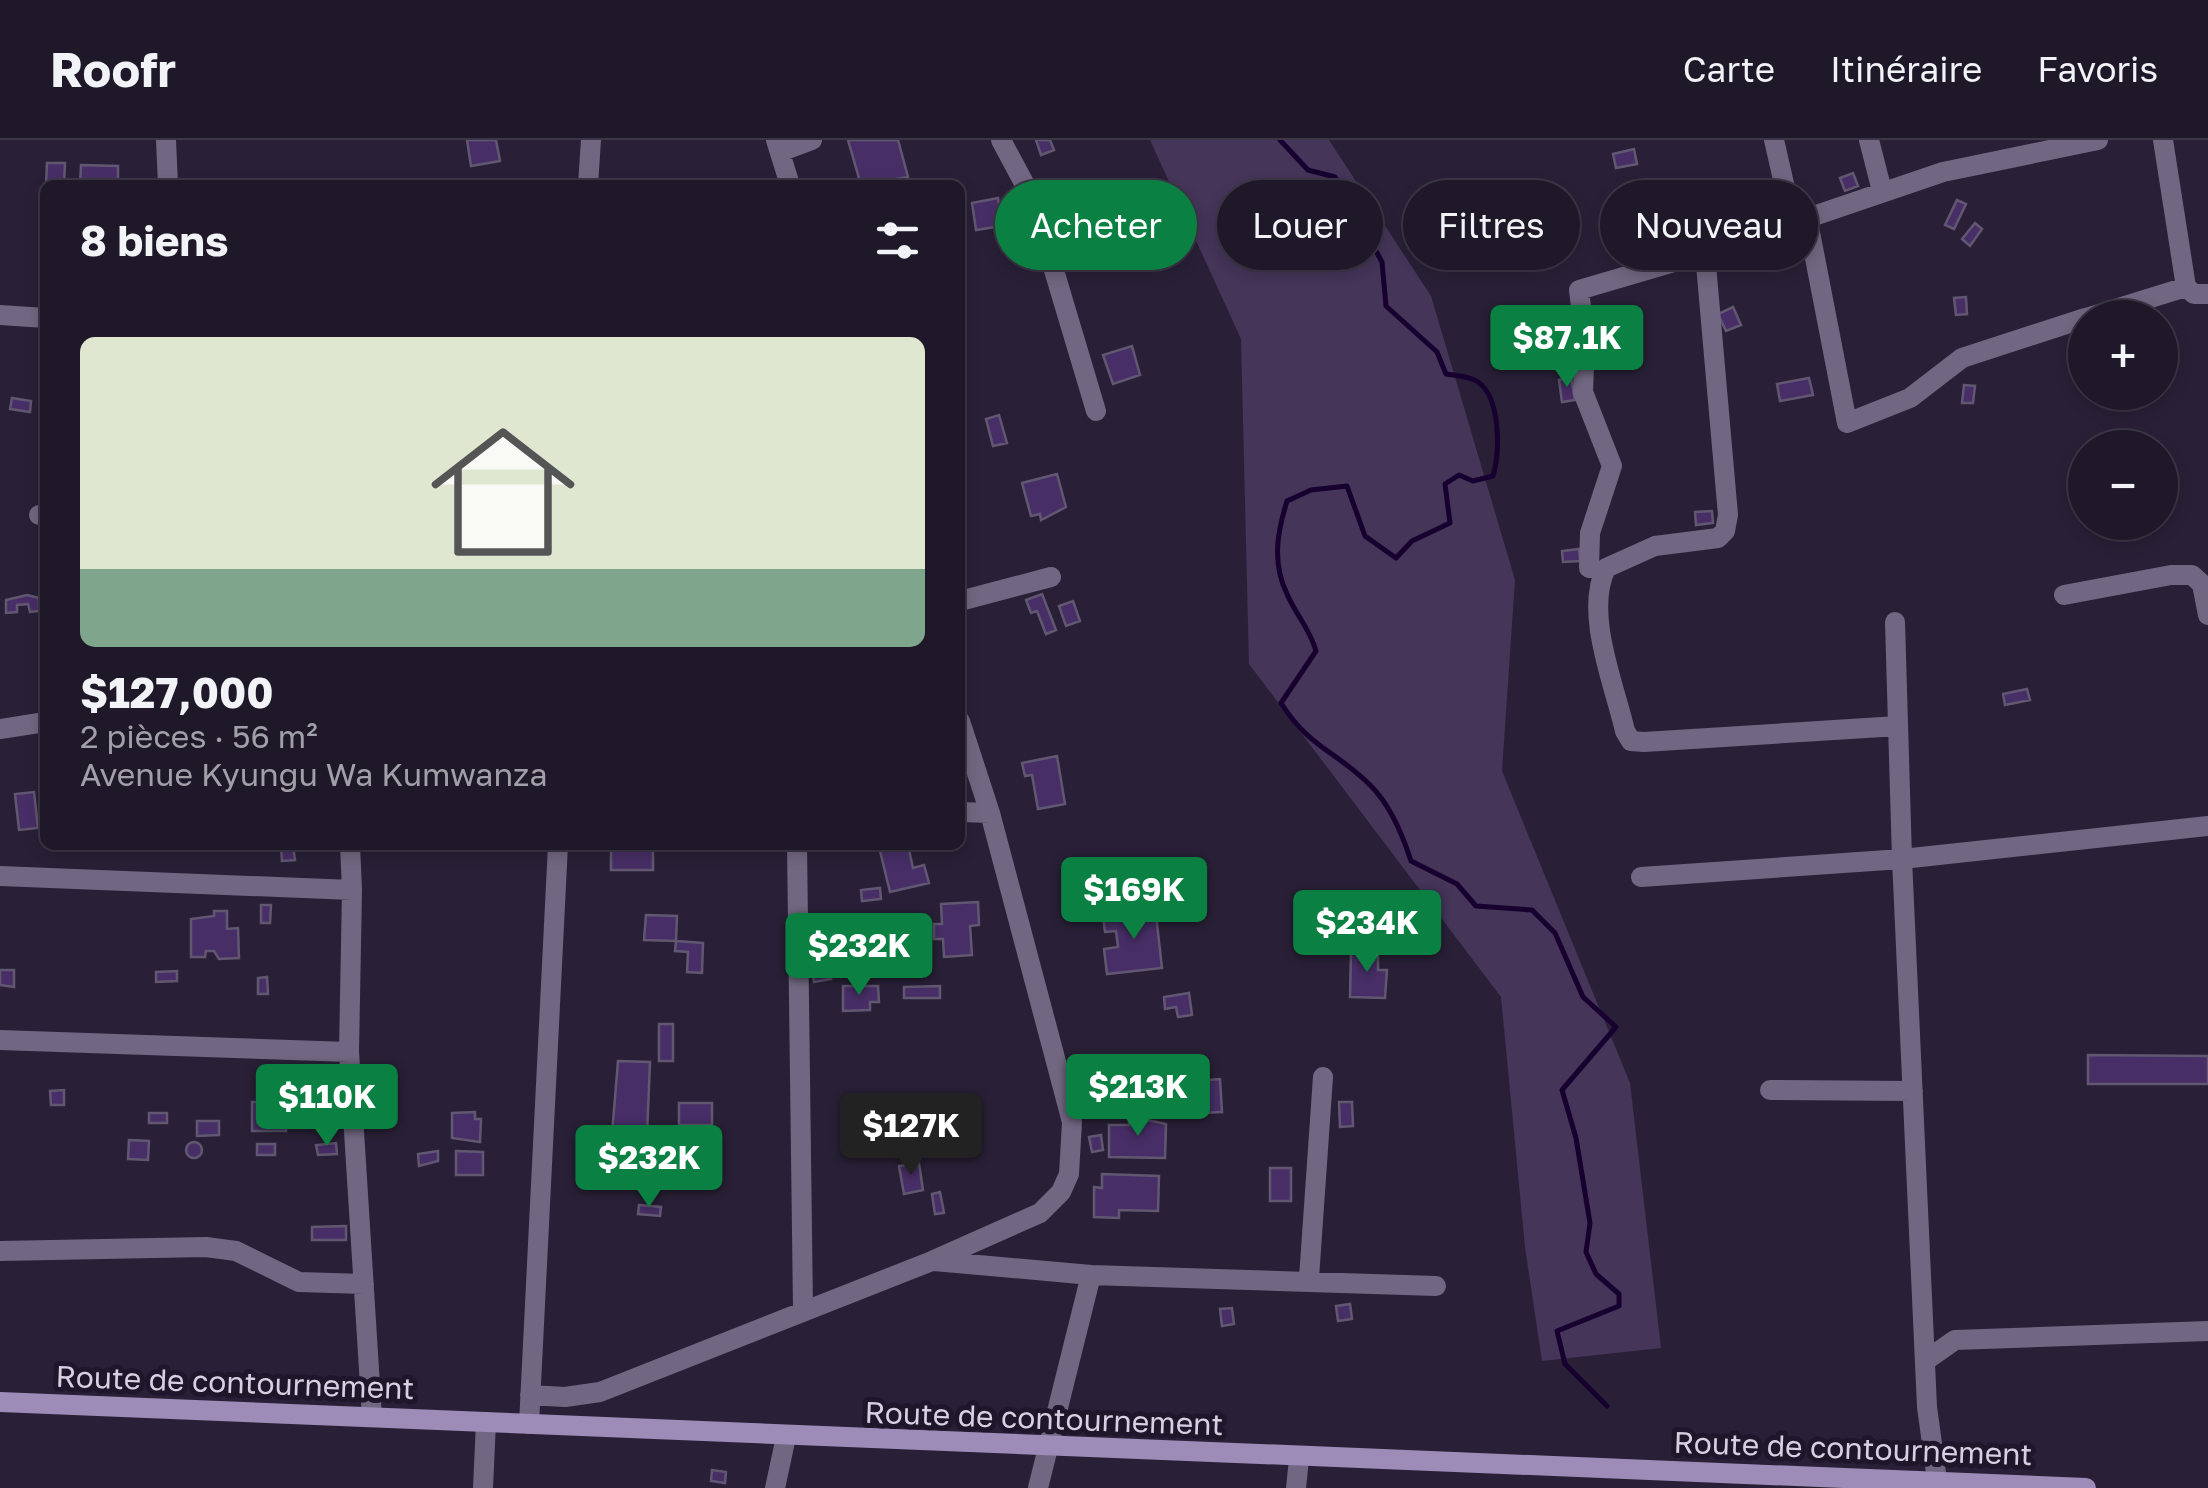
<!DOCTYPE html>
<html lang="fr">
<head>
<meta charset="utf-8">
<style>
  :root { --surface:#1f1829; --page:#2c2535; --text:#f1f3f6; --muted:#a1a0a8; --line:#3c3746; --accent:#0b8043 }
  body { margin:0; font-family:"Golos Text",sans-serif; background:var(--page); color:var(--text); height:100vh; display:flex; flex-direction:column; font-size:38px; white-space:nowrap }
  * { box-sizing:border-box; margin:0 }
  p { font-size:32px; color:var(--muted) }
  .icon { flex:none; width:55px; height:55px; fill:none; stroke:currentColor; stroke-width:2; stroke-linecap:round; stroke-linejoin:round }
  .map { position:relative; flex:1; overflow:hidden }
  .drawer { position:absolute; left:40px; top:40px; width:925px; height:670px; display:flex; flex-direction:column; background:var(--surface); border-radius:15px; box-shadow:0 5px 15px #0003,0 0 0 2px var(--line) }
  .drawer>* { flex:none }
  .guide { position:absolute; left:995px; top:40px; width:950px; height:90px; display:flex; gap:20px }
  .fabs { position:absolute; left:2068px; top:160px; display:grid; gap:20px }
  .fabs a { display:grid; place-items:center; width:110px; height:110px; border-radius:50%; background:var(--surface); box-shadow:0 5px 15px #0003,0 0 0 2px var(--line); font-size:50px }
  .price { position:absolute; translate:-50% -85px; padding:0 22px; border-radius:10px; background:var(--accent); color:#fff; font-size:32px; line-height:65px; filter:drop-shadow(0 2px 5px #0008) }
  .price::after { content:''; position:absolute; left:50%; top:60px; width:30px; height:22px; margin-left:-15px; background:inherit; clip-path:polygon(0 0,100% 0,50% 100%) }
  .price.on { background:#222; color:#fff }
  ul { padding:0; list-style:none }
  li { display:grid; align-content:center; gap:20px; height:530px; padding:0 40px }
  li span { display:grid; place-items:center; height:310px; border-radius:15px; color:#555 }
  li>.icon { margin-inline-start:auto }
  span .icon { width:180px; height:180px; fill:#fffc; stroke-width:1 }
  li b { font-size:42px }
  h2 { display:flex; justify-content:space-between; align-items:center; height:120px; padding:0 40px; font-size:42px }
  .chip { padding:0 35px; border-radius:45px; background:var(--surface); box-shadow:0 5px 15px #0003,0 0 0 2px var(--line); font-size:35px; line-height:90px }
  .chip.on { background:var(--accent); color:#fff }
  header { display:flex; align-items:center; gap:60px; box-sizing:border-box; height:140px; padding:0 50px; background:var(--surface); border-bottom:2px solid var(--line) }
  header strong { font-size:48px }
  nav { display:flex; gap:55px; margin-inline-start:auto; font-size:35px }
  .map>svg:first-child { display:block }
  .green { fill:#443559 }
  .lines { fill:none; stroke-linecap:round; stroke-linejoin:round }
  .stream { stroke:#17002f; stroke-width:5 }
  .building { fill:#472e66; stroke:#615771; stroke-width:2.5 }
  .street { stroke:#716782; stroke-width:20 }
  .secondary { stroke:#9d8cb7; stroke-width:20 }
  .labels { text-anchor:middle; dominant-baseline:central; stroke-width:10; stroke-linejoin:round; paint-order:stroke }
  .street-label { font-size:30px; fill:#d6d0e0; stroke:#20162c }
</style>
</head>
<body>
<header>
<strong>Roofr</strong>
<nav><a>Carte</a><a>Itinéraire</a><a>Favoris</a></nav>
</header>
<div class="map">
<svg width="2208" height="1348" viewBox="0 0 2208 1348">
  <rect width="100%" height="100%" fill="#292037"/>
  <path class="green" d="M1150 0H1329L1431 156 1515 440 1502 631 1630 943 1661 1208 1542 1221 1525 1107 1501 857 1249 524 1241 199Z"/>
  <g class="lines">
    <path class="stream" d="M1280 0 1308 30 1335 37 1382 122 1386 166 1437 212 1446 234C1456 236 1470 236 1478 242 1501 258 1500 312 1493 336L1473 341 1459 335 1445 344 1450 383 1412 401 1396 418 1365 396 1347 346 1311 350 1287 361C1277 393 1272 423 1287 454 1296 475 1310 489 1316 511L1281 563C1311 610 1337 611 1371 646 1390 665 1403 696 1411 721L1457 744 1476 766 1532 770 1555 793 1583 857 1616 887 1562 950 1576 998 1590 1083 1586 1112 1596 1134 1619 1154V1166L1557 1191 1565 1224 1607 1266"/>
  </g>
  <path class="building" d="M467 0H496L500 21 471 26Z
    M848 0H898L908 37 861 45Z
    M1036 0H1050L1054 10 1041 15Z
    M1634 9 1637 24 1616 28 1613 14Z
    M47 23H65L64 45H46Z
    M81 25 118 26V45H80Z
    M1853 33 1858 46 1845 51 1840 38Z
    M1658 41 1677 96 1657 103 1645 70 1637 72 1629 50Z
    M998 58 1002 86 976 90 972 63Z
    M1957 60 1966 64 1954 89 1945 85Z
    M1975 83 1982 89 1970 106 1962 99Z
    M1966 157 1967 174 1956 175 1954 158Z
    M1733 167 1741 185 1726 191 1718 174Z
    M1132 206 1140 235 1113 244 1103 215Z
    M1571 237 1575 260 1562 262 1559 240Z
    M1809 238 1813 255 1780 261 1777 244Z
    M1964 245 1975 246 1973 263H1962Z
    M12 258 31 261 30 272 10 269Z
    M999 275 1007 303 993 306 986 279Z
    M1057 334 1066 367 1041 380 1040 374 1031 376 1022 343Z
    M1712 371 1713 383 1696 385 1695 372Z
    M1579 409 1580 421 1563 422 1562 411Z
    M1042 454 1056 490 1046 494 1037 471 1031 473 1026 460Z
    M27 455 39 458V471L30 472 28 464 17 465V472L6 473V460Z
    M1073 461 1080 481 1066 486 1059 466Z
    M2027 549 2030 560 2005 565 2003 554Z
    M1057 616 1065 664 1038 669 1032 635 1025 636 1022 623Z
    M34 652 38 688 19 690 15 654Z
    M611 705H653V730H611Z
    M908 705 913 728 924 725 929 743 890 752 880 711Z
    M293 706 295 720 282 721 281 707Z
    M1163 723 1167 739 1136 747 1131 731Z
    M880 748 881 759 862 761 861 750Z
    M978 762 979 785 970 786 972 815 944 817 943 799H934V784H942L941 764Z
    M261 765H271L270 783H261Z
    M1155 766 1162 828 1107 834 1104 809 1118 807 1116 791 1105 792 1103 777Z
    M214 771H227V789L238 788 239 818 219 819 214 811H206L205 817H191V779L214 776Z
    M646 775 677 776 676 801 644 800Z
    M861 778 862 790 880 788 882 821 838 825 836 809 829 810 827 781Z
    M676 801 703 803 702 833 687 832 688 812 675 811Z
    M1351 810 1378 811V830H1387L1385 858 1350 857Z
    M827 818 831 839 814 842 811 821Z
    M0 830H14V847L0 845Z
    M177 831V841L156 842V832Z
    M267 837 268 854H258V838Z
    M843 846H878L879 862H870V870L843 871Z
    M940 846V858H904V847Z
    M1189 853 1192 875 1178 877 1176 867 1165 869 1164 857Z
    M659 884H673V921H659Z
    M2088 915 2208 916V944H2088Z
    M618 921 650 922 647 995 612 994Z
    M1220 939 1222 972 1199 973 1196 941Z
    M64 950V965H51L50 951Z
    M252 962H276L277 983 286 982V991H252Z
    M1339 962H1352L1353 986 1340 987Z
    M679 963H712V985H679Z
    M475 972V979H481L480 1002 452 998V973Z
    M149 973H167V983H149Z
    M1129 976 1166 984 1165 1018 1109 1017V985H1129Z
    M197 981H219V995L197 996Z
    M1101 995 1103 1010 1092 1012 1089 997Z
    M129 1000 149 1001 148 1020 128 1019Z
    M693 1002H703L702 1015 711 1016 710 1048 677 1047 679 1012H693Z
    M186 1010a8 8 0 1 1 16 0a8 8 0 1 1-16 0Z
    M336 1003 337 1014 318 1015 316 1005Z
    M257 1004H275V1015H257Z
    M438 1011V1021L419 1026 418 1014Z
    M456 1011 483 1012V1035H456Z
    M919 1023 923 1050 904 1054 899 1026Z
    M1270 1028H1291V1061H1270Z
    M1102 1034 1159 1036 1158 1071 1119 1070V1078L1094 1077V1047L1102 1048Z
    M940 1052 944 1073 935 1074 932 1054Z
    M639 1065 661 1067 660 1076 638 1074Z
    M346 1086V1100H312V1087Z
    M1350 1164 1352 1179 1338 1181 1336 1166Z
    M1232 1168 1234 1184 1222 1186 1220 1169Z
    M712 1330 726 1332 725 1343 711 1341Z"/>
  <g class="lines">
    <path class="street" d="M166 0 168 45
      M776 0 790 45
      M1001 0 1033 60 1096 271
      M1774 0 1793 83
      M1869 0 1882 51
      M2163 0 2186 147 2194 154H2208
      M780 12 812 0
      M588 45 591 0
      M1807 77 1847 283 1910 258 1962 218 2085 178
      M1705 113 1728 375 1725 391 1718 398 1655 406 1606 428C1584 473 1614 543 1625 591L1631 601 1644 602 1898 586
      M0 175 45 178
      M2086 178 2186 147
      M39 375H45
      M1589 428 1590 393 1612 326 1583 252 1585 200 1579 150 1705 113 1943 32 2098 0
      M2064 455 2171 435H2192L2202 444 2208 475
      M960 461 1051 437
      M0 589 45 582
      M960 672 990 673
      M350 705 352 750
      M797 705 803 1169
      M0 736 352 750 349 912 372 1277
      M1641 737 1902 719 1895 482
      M0 900 349 912
      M1770 950 1913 951
      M0 1111 206 1107 236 1111 299 1142 364 1144
      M934 1121 1091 1135 1436 1146
      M1309 1138 1323 937
      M1925 1221 1955 1200 2208 1191
      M530 1255 565 1257 600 1252 932 1121 1040 1073 1061 1052 1069 1034 1072 982 990 673 960 581
      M529 1284 558 705
      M1937 1340 1927 1267 1902 719 2208 686
      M483 1348 486 1282
      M775 1348 786 1297
      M1038 1348 1091 1135
      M1296 1348 1299 1319"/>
    <path class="secondary" d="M0 1262 2086 1348"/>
  </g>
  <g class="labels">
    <g class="street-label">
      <text transform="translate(235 1242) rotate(2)">Route de contournement</text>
      <text transform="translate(1044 1278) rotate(2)">Route de contournement</text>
      <text transform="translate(1853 1308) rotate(2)">Route de contournement</text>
    </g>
  </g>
</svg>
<div class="fabs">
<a>+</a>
<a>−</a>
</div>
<b class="price" style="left:1567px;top:250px">$87.1K</b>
<b class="price" style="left:1134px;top:802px">$169K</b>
<b class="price" style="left:1367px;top:835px">$234K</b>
<b class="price" style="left:859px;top:858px">$232K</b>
<b class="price" style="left:1138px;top:999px">$213K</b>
<b class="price" style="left:327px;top:1009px">$110K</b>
<b class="price on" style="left:911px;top:1038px">$127K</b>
<b class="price" style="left:649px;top:1070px">$232K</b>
<div class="guide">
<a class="chip on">Acheter</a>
<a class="chip">Louer</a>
<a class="chip">Filtres</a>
<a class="chip">Nouveau</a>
</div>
<section class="drawer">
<h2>8 biens<svg class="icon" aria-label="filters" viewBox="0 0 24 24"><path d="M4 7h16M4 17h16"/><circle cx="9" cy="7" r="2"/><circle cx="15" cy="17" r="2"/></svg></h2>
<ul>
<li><span style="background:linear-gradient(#dfe7d0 75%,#7fa58c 0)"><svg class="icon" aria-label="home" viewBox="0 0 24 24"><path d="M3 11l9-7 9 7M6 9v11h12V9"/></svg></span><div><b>$127,000</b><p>2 pièces · 56 m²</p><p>Avenue Kyungu Wa Kumwanza</p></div></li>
</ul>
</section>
</div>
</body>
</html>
